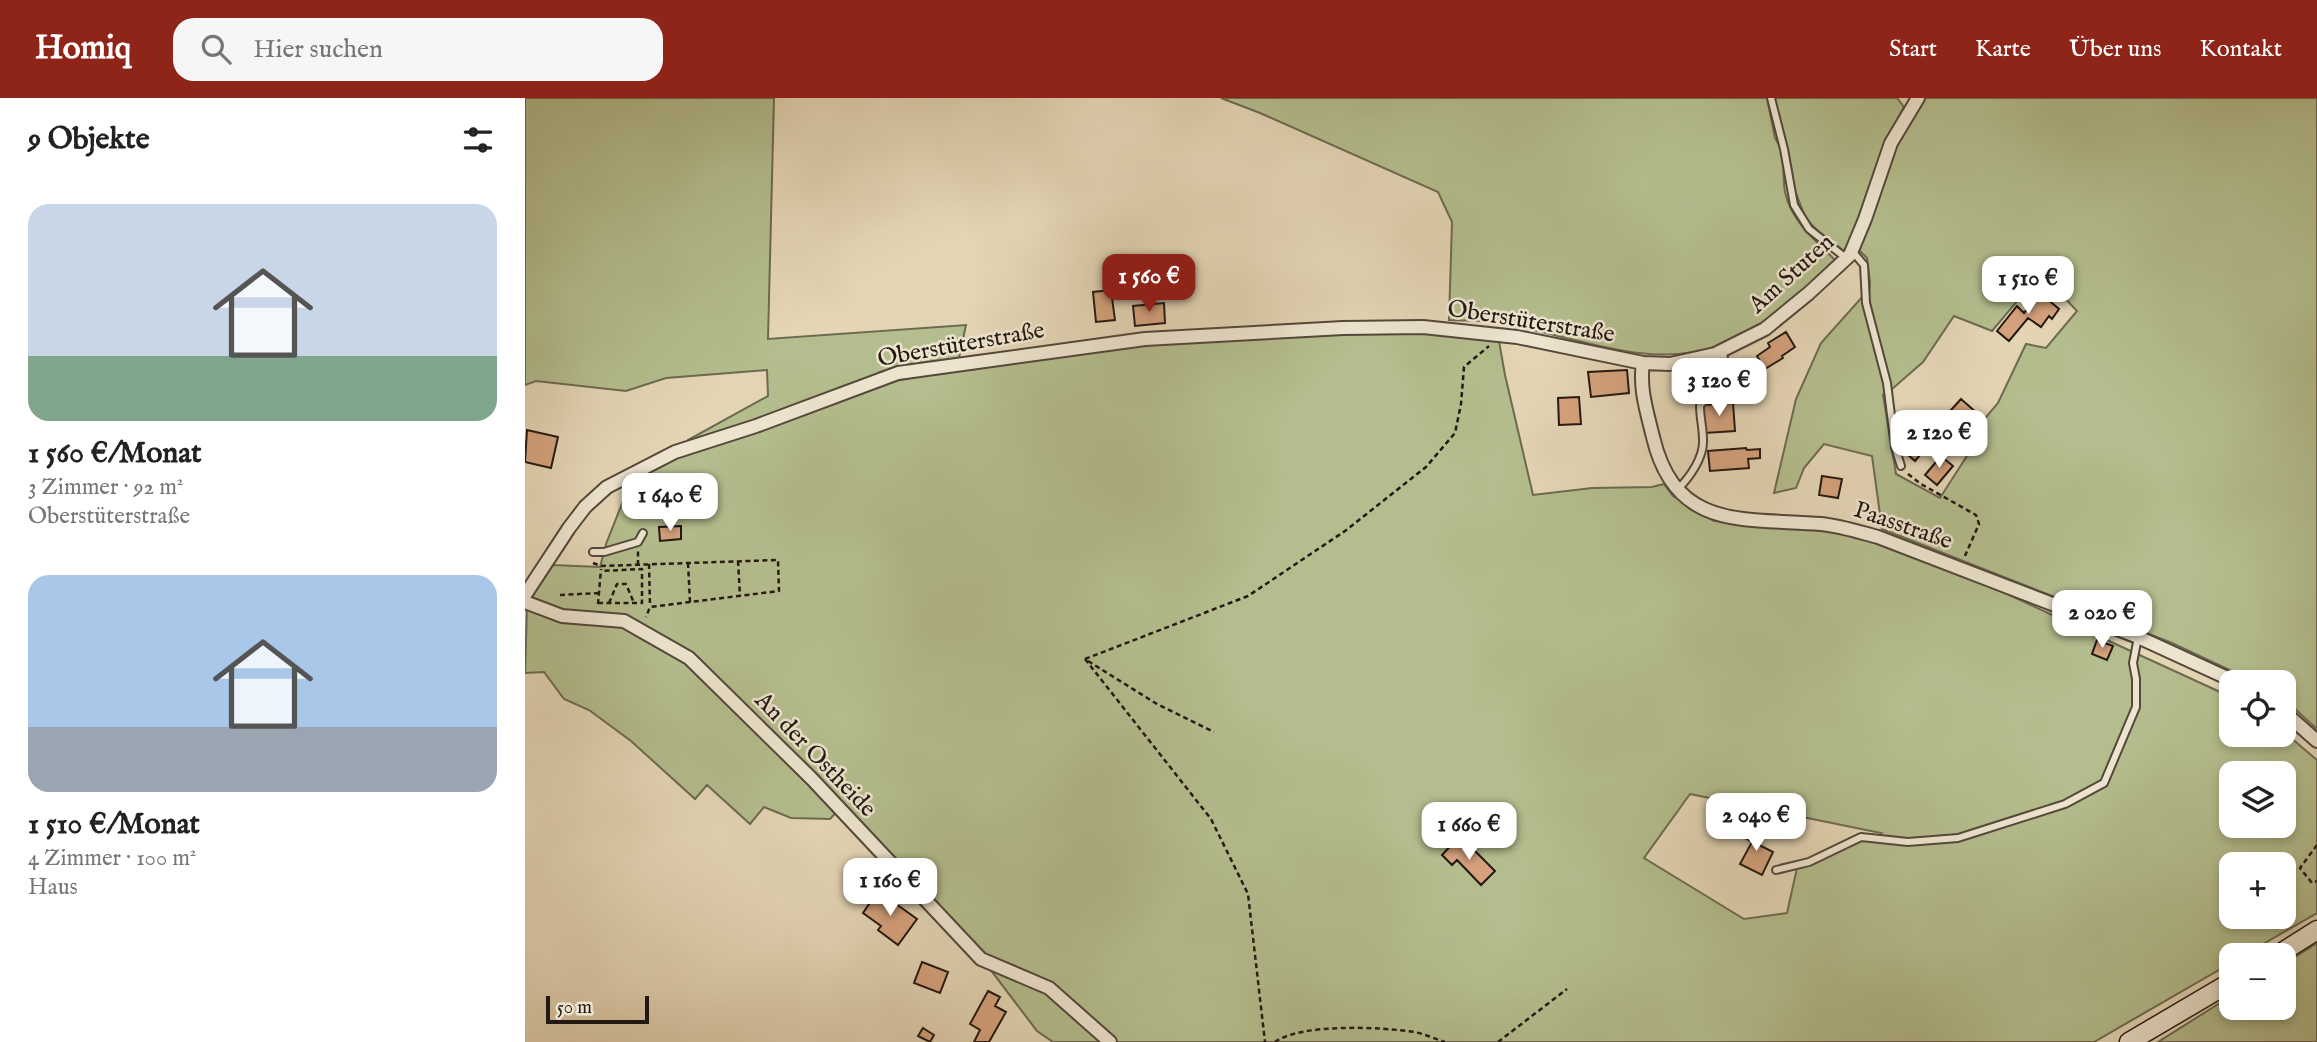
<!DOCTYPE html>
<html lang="de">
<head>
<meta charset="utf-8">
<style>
  :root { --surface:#fff; --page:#f6f6f6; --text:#222; --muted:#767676; --accent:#8f2418 }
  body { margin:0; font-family:"IM FELL English",serif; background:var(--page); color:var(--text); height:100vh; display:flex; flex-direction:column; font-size:26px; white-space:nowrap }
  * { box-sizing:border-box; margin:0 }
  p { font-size:23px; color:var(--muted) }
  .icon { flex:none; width:38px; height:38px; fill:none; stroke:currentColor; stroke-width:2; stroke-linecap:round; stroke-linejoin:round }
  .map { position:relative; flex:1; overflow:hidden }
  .details { display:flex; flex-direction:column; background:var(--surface); width:525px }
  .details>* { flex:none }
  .buttons { position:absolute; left:1694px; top:572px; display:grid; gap:14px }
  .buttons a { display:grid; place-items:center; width:77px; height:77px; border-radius:14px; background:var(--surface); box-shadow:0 4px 10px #0003; font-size:35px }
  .scale { position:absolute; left:21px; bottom:18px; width:103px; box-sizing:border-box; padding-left:7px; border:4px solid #241812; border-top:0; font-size:19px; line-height:24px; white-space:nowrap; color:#241812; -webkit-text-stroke:5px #ede4cf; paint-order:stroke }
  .price { position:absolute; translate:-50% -60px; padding:0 16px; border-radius:14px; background:#fff; color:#222; font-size:23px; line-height:46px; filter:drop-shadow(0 2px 4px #0008) }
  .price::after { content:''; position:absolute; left:50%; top:42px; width:21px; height:16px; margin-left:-10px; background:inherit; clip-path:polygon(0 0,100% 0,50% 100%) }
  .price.active { background:var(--accent); color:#fff }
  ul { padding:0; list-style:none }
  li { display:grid; align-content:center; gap:14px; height:371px; padding:0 28px }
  li span { display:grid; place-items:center; height:217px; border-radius:21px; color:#555 }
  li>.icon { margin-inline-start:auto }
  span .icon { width:126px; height:126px; fill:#fffc; stroke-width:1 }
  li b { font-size:30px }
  h2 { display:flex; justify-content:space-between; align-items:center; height:84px; padding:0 28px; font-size:30px }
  header { display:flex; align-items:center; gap:42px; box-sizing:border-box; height:98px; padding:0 35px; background:var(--accent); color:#fff }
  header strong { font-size:33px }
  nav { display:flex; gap:38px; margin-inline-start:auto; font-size:24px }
  .search { width:490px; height:63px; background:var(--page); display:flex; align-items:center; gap:18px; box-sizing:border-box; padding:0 24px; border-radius:21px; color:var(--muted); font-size:26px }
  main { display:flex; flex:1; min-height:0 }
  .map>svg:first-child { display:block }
  .green { fill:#b4bd8d; stroke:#6c6a50; stroke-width:2; fill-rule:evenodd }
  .building { fill:#d5a27d; stroke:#241812; stroke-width:2 }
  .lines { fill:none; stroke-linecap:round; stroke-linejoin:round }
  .lane-casing { stroke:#54473b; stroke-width:10 }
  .street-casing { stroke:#54473b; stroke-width:16 }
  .secondary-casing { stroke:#241812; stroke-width:21 }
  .path { stroke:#241812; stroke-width:2.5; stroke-dasharray:5 3.5; stroke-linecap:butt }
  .lane { stroke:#ede4cf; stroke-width:6 }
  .street { stroke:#ede4cf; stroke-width:12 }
  .secondary { stroke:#ede4cf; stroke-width:18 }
  .labels { text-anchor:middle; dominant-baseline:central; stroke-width:5; stroke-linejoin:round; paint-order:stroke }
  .street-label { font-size:24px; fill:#241812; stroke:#ede4cf }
</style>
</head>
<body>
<header>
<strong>Homiq</strong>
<div class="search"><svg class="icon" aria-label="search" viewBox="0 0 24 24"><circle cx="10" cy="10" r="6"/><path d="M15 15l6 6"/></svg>Hier suchen</div>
<nav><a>Start</a><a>Karte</a><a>Über uns</a><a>Kontakt</a></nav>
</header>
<main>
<section class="details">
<h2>9 Objekte<svg class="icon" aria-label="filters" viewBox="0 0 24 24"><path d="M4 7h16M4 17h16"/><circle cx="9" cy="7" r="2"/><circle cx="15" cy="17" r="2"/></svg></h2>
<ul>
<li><span style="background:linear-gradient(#c9d6e8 70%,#7fa58c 0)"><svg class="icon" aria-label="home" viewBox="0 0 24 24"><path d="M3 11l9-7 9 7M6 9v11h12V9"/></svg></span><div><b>1 560 €/Monat</b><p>3 Zimmer · 92 m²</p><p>Oberstüterstraße</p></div></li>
<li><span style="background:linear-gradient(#a9c7e8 70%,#9aa5b1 0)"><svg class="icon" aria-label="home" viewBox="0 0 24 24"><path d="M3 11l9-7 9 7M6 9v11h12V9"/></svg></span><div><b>1 510 €/Monat</b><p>4 Zimmer · 100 m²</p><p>Haus</p></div></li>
</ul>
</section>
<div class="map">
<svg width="1792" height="944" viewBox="0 0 1792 944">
  <rect width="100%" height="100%" fill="#e4d5b5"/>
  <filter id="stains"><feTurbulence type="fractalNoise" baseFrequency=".00286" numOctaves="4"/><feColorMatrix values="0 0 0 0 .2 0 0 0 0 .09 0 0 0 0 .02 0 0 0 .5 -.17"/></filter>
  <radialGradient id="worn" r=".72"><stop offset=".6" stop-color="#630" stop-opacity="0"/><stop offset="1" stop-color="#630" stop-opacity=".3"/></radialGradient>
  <path class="green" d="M0 0H249L243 241 441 227 434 260 355 274 358 285 435 271 622 246 817 235 898 233 974 243 980 277 1008 397 1067 390 1127 389 1139 386 1148 398 1189 423 1296 428 1358 444 1423 469 1706 599V637H1759V634L1792 662V815L1719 857 1706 858V865L1569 944H528L512 933 455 858 392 791 319 706 305 721 266 720 239 709 225 726 182 687 170 701 106 643 64 612 39 601 19 574 0 575 2 508 36 520 99 526 130 539 99 521 37 516 4 503 27 467 75 469 81 446 106 383 158 357 163 342 243 298 242 272 141 280 101 293 11 283 0 287ZM1706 676H1759V728H1706ZM1165 696 1341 732 1356 735 1272 770 1262 815 1219 821 1119 760ZM1706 766H1759V819H1706Z
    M696 0H1242L1250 40C1261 55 1257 76 1260 94 1266 123 1291 143 1311 163 1278 194 1238 233 1194 248 1118 274 1043 234 967 224 953 222 939 223 924 222L927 124 913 94 735 15Z
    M1249 0H1372L1379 9 1361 43 1333 129 1319 153 1298 138 1281 121 1269 90 1263 52Z
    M1400 0H1792V631L1759 601V584H1730L1647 545 1357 431 1347 358 1299 346 1279 370 1271 390 1249 395 1271 301 1296 245 1338 198C1343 231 1355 262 1360 295L1358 297 1371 376 1415 400 1456 336 1451 331 1473 305 1501 246 1521 250 1552 213 1516 175 1467 233 1429 218 1398 264 1366 292 1344 201 1345 184 1342 160 1333 151C1350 116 1356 81 1371 47 1379 30 1389 15 1400 0Z
    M1792 845V944H1633L1706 898V910H1759V866Z"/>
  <path class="building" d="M586 192 590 222 571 224 568 194Z
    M1515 195 1534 211 1527 221 1524 218 1516 229 1503 220 1484 243 1472 233 1492 208 1499 215Z
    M639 205 640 225 610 228 608 208Z
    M1261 234 1270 249 1257 258 1258 260 1240 271 1232 258 1245 249 1243 245Z
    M1102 272 1104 295 1066 299 1063 274Z
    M1218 285 1236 291 1233 302 1214 296Z
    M1054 299 1056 326 1034 327 1033 300Z
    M1436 301 1452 315 1428 342 1417 332 1421 326 1417 322Z
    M1208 305 1210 333 1180 335 1178 307Z
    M1390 323 1401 331 1397 336 1406 344 1390 363 1382 356 1385 352 1375 343Z
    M2 332 33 339 26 370 0 364Z
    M1221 350 1222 352 1235 351V360L1223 361 1224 370 1185 373 1183 353Z
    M1416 358 1428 368 1412 387 1400 377Z
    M1297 378 1317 381 1313 400 1294 397Z
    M156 428V441L135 443 134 429Z
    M1572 542 1588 548 1582 562 1567 556Z
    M1227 728 1238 735 1232 746 1248 754 1237 777 1215 766 1227 744 1220 740Z
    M930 743 941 753 945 748 970 773 956 787 932 762 927 767 917 757Z
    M353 793 392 821 373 847 353 832 356 828 338 815Z
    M397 864 423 874 415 895 389 885Z
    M463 893 475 899 470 908 481 914 464 944H449L455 932 445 926Z
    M398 930 409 937 405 944 393 938Z"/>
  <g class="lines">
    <g class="lane-casing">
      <path id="lane" d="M1246 0 1259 51 1269 107 1284 131 1321 160
        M1328 154 1339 167 1341 205 1362 285 1370 349 1376 368
        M1153 391C1165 379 1179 359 1178 342 1178 330 1175 319 1175 308 1189 288 1203 280 1198 254
        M68 454H79L113 444 118 435
        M1251 772 1284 764 1336 739 1383 744 1433 740 1540 706 1579 685 1611 609V581L1608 565 1613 539"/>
    </g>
    <g class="street-casing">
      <path id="street" d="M1118 265C1114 290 1122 314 1128 339 1150 433 1219 420 1296 426 1316 428 1334 434 1353 439L1613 539 1711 584
        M0 497 44 430 60 409 82 389 150 354 231 328 373 275 620 241 818 230 898 229 992 239 1118 265 1145 266 1190 256 1240 231 1284 195 1325 157 1340 121 1366 45 1393 0
        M0 504 37 518 99 523 164 560 287 681 456 861 524 890 585 944
        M1759 614 1792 643"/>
    </g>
    <g class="secondary-casing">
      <path id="secondary" d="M1751 858 1792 832
        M1604 944 1706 884"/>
    </g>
    <path class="path" d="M1383 376 1396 386 1451 417 1454 426 1439 460
      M213 463 215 498
      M68 465 76 468 253 462 254 493 125 509 121 519
      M163 465 165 504
      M124 466 125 508
      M113 467V452
      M35 497 74 495
      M73 505H117V471L76 473
      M84 505 92 486H101L109 505
      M73 506 76 471
      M560 561 723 498 820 433 901 369 930 335 936 306 939 269 964 248
      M560 561 686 721 723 796 740 944
      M563 563 632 606 689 634
      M1792 747 1775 770 1787 785 1792 783
      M750 944C776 925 858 929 889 934 900 936 910 941 920 944
      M973 944 1042 891"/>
    <use href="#lane" class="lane"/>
    <use href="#street" class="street"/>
    <use href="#secondary" class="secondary"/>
  </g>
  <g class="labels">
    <g class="street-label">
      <text transform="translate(1267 176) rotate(-42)">Am Stuten</text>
      <text transform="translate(1006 224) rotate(9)">Oberstüterstraße</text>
      <text transform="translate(436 247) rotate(-10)">Oberstüterstraße</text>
      <text transform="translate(1378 428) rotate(19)">Paasstraße</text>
      <text transform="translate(290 657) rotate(46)">An der Ostheide</text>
    </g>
  </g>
  <rect width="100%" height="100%" filter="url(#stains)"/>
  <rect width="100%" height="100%" fill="url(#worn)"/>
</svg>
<div class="buttons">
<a><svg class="icon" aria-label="locate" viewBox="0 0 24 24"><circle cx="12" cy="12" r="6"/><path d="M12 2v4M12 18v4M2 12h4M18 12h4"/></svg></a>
<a><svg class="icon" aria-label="layers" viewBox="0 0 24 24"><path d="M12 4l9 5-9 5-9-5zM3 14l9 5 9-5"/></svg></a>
<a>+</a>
<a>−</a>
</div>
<div class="scale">50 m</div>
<b class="price active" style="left:624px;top:216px">1 560 €</b>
<b class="price" style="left:1503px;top:218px">1 510 €</b>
<b class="price" style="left:1194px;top:320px">3 120 €</b>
<b class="price" style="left:1414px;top:372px">2 120 €</b>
<b class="price" style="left:145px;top:435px">1 640 €</b>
<b class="price" style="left:1577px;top:552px">2 020 €</b>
<b class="price" style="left:1231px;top:755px">2 040 €</b>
<b class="price" style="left:944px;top:764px">1 660 €</b>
<b class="price" style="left:365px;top:820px">1 160 €</b>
</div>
</main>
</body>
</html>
